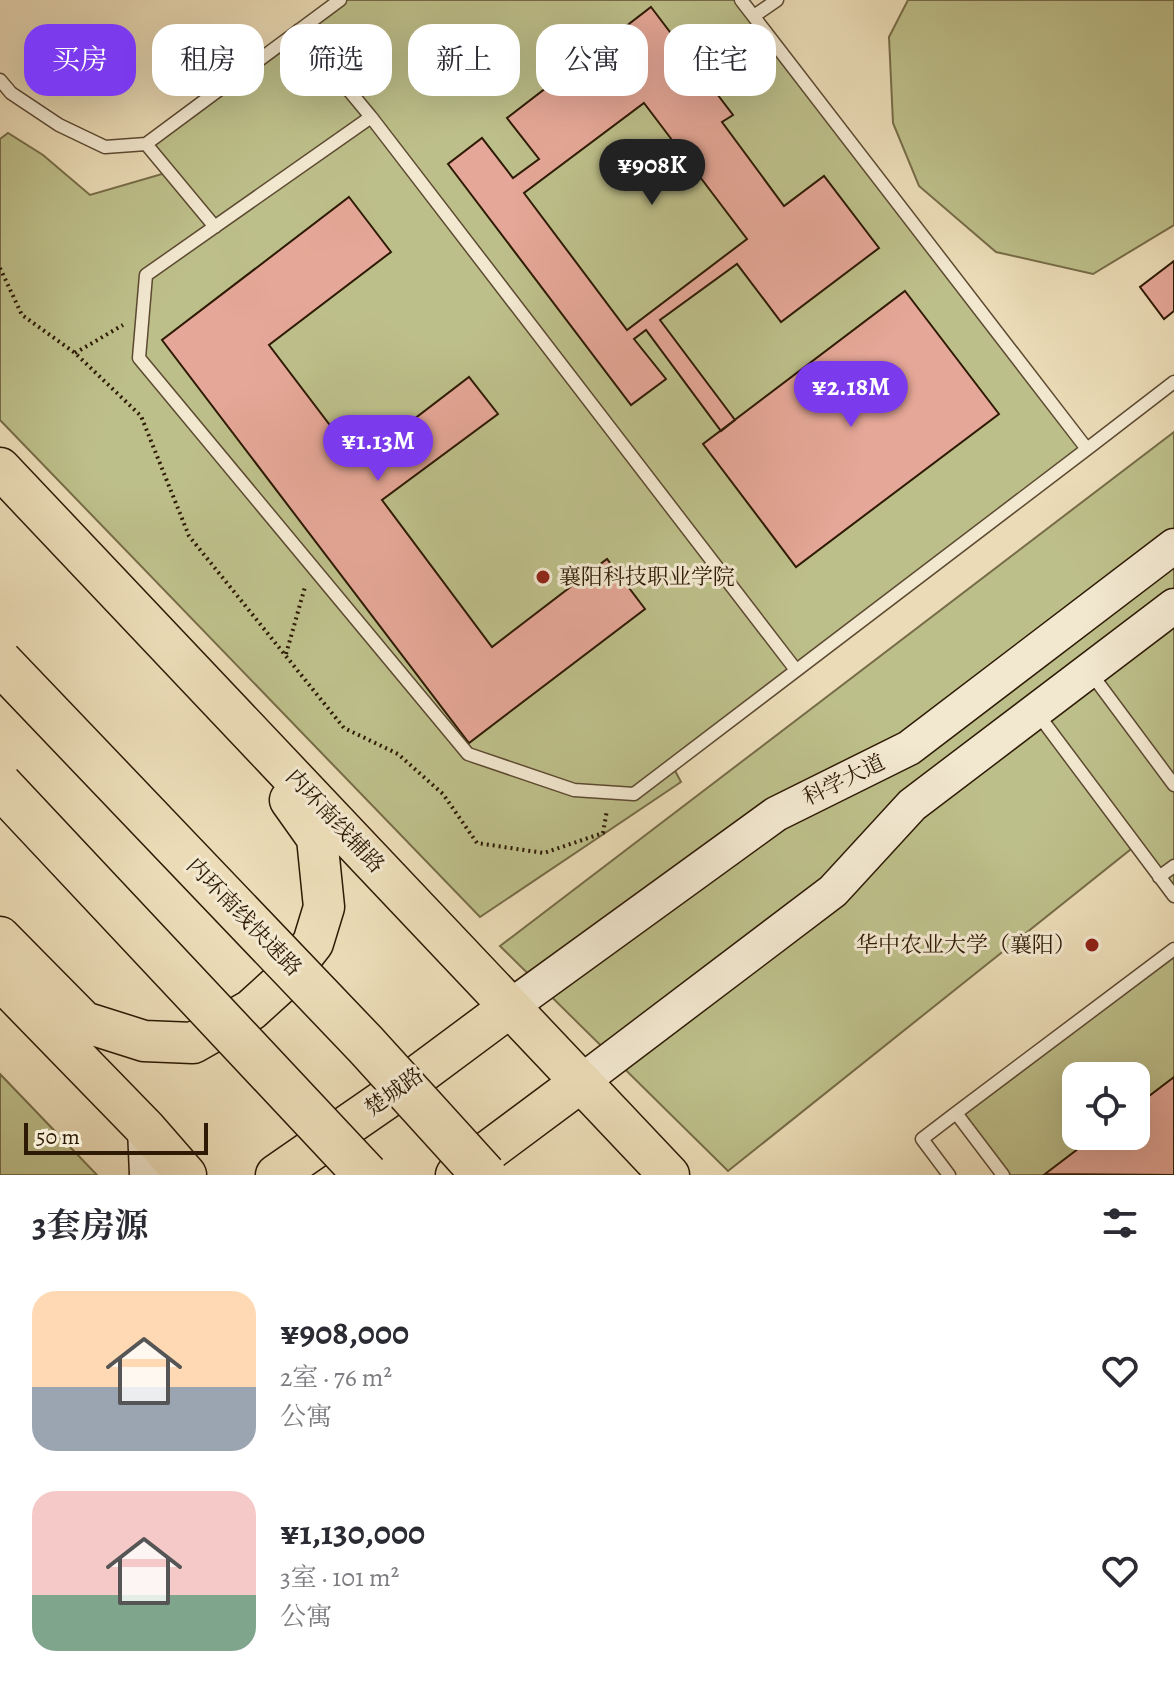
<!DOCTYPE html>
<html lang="zh">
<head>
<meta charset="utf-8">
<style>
  :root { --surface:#fff; --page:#f7f7f7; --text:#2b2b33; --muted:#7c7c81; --accent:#7c3aed }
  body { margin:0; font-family:Alegreya,"Noto Serif SC",serif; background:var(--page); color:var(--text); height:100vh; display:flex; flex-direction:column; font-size:30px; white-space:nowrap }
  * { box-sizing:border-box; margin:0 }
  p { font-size:26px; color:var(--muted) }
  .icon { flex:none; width:44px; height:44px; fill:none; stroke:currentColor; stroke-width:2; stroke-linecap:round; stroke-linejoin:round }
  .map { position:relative; height:1175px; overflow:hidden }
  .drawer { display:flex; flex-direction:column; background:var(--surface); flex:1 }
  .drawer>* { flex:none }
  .guide { position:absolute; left:24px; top:24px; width:1126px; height:72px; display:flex; gap:16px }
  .controls { position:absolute; left:1062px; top:1062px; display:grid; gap:16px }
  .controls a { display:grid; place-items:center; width:88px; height:88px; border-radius:16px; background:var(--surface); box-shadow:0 8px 32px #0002; font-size:40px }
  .scale { position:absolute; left:24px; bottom:20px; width:184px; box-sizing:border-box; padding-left:8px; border:4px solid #2e1a04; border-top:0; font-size:22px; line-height:28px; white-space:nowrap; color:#2e1a04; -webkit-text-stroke:6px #f2e8d0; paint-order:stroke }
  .price { position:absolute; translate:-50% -68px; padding:0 18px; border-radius:28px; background:var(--accent); color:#fff; font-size:26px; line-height:52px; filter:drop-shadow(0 2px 4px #0008) }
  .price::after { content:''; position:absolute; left:50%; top:48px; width:24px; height:18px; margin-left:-12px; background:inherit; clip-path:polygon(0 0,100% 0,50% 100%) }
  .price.current { background:#222; color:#fff }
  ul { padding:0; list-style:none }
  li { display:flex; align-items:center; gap:24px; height:200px; padding:0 32px }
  li span { display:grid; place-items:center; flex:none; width:224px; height:160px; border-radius:24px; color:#555 }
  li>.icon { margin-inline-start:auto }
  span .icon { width:96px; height:96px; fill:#fffc; stroke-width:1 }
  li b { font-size:34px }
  h2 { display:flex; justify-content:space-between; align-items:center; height:96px; padding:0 32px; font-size:34px }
  .chip { padding:0 28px; border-radius:24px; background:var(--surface); box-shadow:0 8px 32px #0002; font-size:28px; line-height:72px }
  .chip.current { background:var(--accent); color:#fff }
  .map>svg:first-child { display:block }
  .green { fill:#bdbf8a; stroke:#766c47; stroke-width:2; fill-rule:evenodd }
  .building { fill:#e5a797; stroke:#2e1a04; stroke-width:2; fill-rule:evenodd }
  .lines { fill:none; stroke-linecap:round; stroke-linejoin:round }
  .lane-casing { stroke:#5d4a31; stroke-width:15 }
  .secondary-casing { stroke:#2e1a04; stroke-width:37 }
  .primary-casing { stroke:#2e1a04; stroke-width:43 }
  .path { stroke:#2e1a04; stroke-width:4; stroke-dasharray:2 4; stroke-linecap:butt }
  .lane { stroke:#f2e8d0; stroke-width:12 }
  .secondary { stroke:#f2e8d0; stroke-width:34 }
  .primary { stroke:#ebdcb7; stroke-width:40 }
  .highway-bridge-casing { stroke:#2e1a04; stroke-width:47; stroke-linecap:butt }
  .highway-bridge { stroke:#ebdcb7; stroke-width:44 }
  .poi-dot { fill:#8f2418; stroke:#f2e8d0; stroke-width:3 }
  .labels { text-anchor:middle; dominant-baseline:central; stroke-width:6; stroke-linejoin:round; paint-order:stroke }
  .poi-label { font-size:22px; fill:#2e1a04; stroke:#f2e8d0; text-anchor:start }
  .street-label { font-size:22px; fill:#2e1a04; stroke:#f2e8d0 }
</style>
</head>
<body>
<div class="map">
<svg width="1174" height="1175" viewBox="0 0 1174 1175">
  <rect width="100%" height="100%" fill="#ebdcb7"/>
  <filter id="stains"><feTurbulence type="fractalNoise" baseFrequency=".0025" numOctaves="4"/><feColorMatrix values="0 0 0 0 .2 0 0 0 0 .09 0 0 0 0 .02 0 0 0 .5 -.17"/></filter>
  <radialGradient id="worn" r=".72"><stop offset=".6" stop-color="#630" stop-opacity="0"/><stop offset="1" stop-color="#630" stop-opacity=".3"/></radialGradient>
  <path class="green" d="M340 0H741L1087 449 672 765 681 782 480 917 0 420V139L8 133 43 155 90 195 169 172 146 144Z
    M908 0H1174V225L1093 274 996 252 919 186 893 123 889 37Z
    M1174 432V896L1135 846 728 1171 500 946Z
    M1174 949V1175H1003L956 1113ZM1076 1076H1136V1136H1076Z
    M0 1074 97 1175H0Z"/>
  <path class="building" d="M651 7 733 115 722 122 784 206 824 176 879 248 781 322 737 264 660 320 735 420 721 431 646 330 634 339 666 379 631 405 448 164 482 138 513 178 539 159 507 118ZM644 103 747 239 627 330 524 193Z
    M349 197 391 252 269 345 358 462 469 377 498 414 382 500 492 647 607 559 645 609 469 743 162 340Z
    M1174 261V311L1164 319 1140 287Z
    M905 291 999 414 796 567 703 444Z
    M1174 1077V1175L1045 1174 1095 1136H1136V1106Z"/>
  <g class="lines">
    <g class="lane-casing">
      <path id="lane" d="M754 16 777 0
        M299 30 371 117 146 275 139 358 468 754 574 790 634 794 1087 449 741 0
        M0 80 11 93 59 125 105 147 146 144 340 0
        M371 117 796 670
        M146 144 215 227
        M1087 449 1174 382
        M1090 672 1174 785
        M1037 713 1174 896
        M1159 877 1174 866
        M949 1175 922 1139 956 1113
        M1003 1175 956 1113 1174 949"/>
    </g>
    <g class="secondary-casing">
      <path id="secondary" d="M510 1007 776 814 909 748 1174 546
        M581 1082 833 891 912 805 1174 606
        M145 1128 147 1175"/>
    </g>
    <g class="primary-casing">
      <path id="primary" d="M0 468 669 1175
        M0 937 84 1022 144 1041 193 1043 251 1010 284 980 313 943 324 907 317 838 290 800
        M0 979 145 1128 186 1175
        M276 1175 393 1094 510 1007
        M456 1175 581 1082"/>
    </g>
    <path class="path" d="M0 268 22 315 75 353 141 416 189 536 344 728 398 754 443 794 477 843 544 853 603 833 607 810
      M75 353 123 325
      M286 654 305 587"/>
    <use href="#lane" class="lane"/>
    <use href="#secondary" class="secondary"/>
    <use href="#primary" class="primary"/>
    <g class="highway-bridge-casing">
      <path id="highway-bridge" d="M0 662 366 1045 484 1175
        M0 785 366 1175"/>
    </g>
    <use href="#highway-bridge" class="highway-bridge"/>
  </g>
  <g class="poi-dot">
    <circle cx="543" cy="577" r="8"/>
    <circle cx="1092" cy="945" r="8"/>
  </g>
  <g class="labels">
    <g class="poi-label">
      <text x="559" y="577">襄阳科技职业学院</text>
      <text x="1076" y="945" text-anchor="end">华中农业大学（襄阳）</text>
    </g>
    <g class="street-label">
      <text transform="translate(844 780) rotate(-26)">科学大道</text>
      <text transform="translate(335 821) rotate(47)">内环南线辅路</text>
      <text transform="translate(244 917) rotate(46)">内环南线快速路</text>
      <text transform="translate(394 1092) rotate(-36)">楚城路</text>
    </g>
  </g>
  <rect width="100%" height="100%" filter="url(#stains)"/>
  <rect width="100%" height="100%" fill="url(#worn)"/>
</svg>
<div class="controls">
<a><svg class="icon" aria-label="locate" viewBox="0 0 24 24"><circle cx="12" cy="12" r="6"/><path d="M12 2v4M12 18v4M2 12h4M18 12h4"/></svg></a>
</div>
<div class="scale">50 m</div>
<b class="price current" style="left:652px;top:207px">¥908K</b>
<b class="price" style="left:851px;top:429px">¥2.18M</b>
<b class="price" style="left:378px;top:483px">¥1.13M</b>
<div class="guide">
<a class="chip current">买房</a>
<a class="chip">租房</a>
<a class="chip">筛选</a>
<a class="chip">新上</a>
<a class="chip">公寓</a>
<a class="chip">住宅</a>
</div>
</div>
<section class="drawer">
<h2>3套房源<svg class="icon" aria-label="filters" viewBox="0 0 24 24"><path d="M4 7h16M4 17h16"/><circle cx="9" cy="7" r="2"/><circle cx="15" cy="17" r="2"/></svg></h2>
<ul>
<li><span style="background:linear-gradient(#ffd9b3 60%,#9aa5b1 0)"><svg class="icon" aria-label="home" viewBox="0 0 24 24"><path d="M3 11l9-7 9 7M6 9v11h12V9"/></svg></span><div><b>¥908,000</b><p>2室 · 76 m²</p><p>公寓</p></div><svg class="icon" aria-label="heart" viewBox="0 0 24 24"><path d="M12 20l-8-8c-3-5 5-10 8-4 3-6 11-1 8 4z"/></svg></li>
<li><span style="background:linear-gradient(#f6c9c9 65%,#7fa58c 0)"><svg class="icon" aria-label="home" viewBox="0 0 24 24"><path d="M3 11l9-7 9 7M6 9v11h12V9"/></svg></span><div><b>¥1,130,000</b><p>3室 · 101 m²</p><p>公寓</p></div><svg class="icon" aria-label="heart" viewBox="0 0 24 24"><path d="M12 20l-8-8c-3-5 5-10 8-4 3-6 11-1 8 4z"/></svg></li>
</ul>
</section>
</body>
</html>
